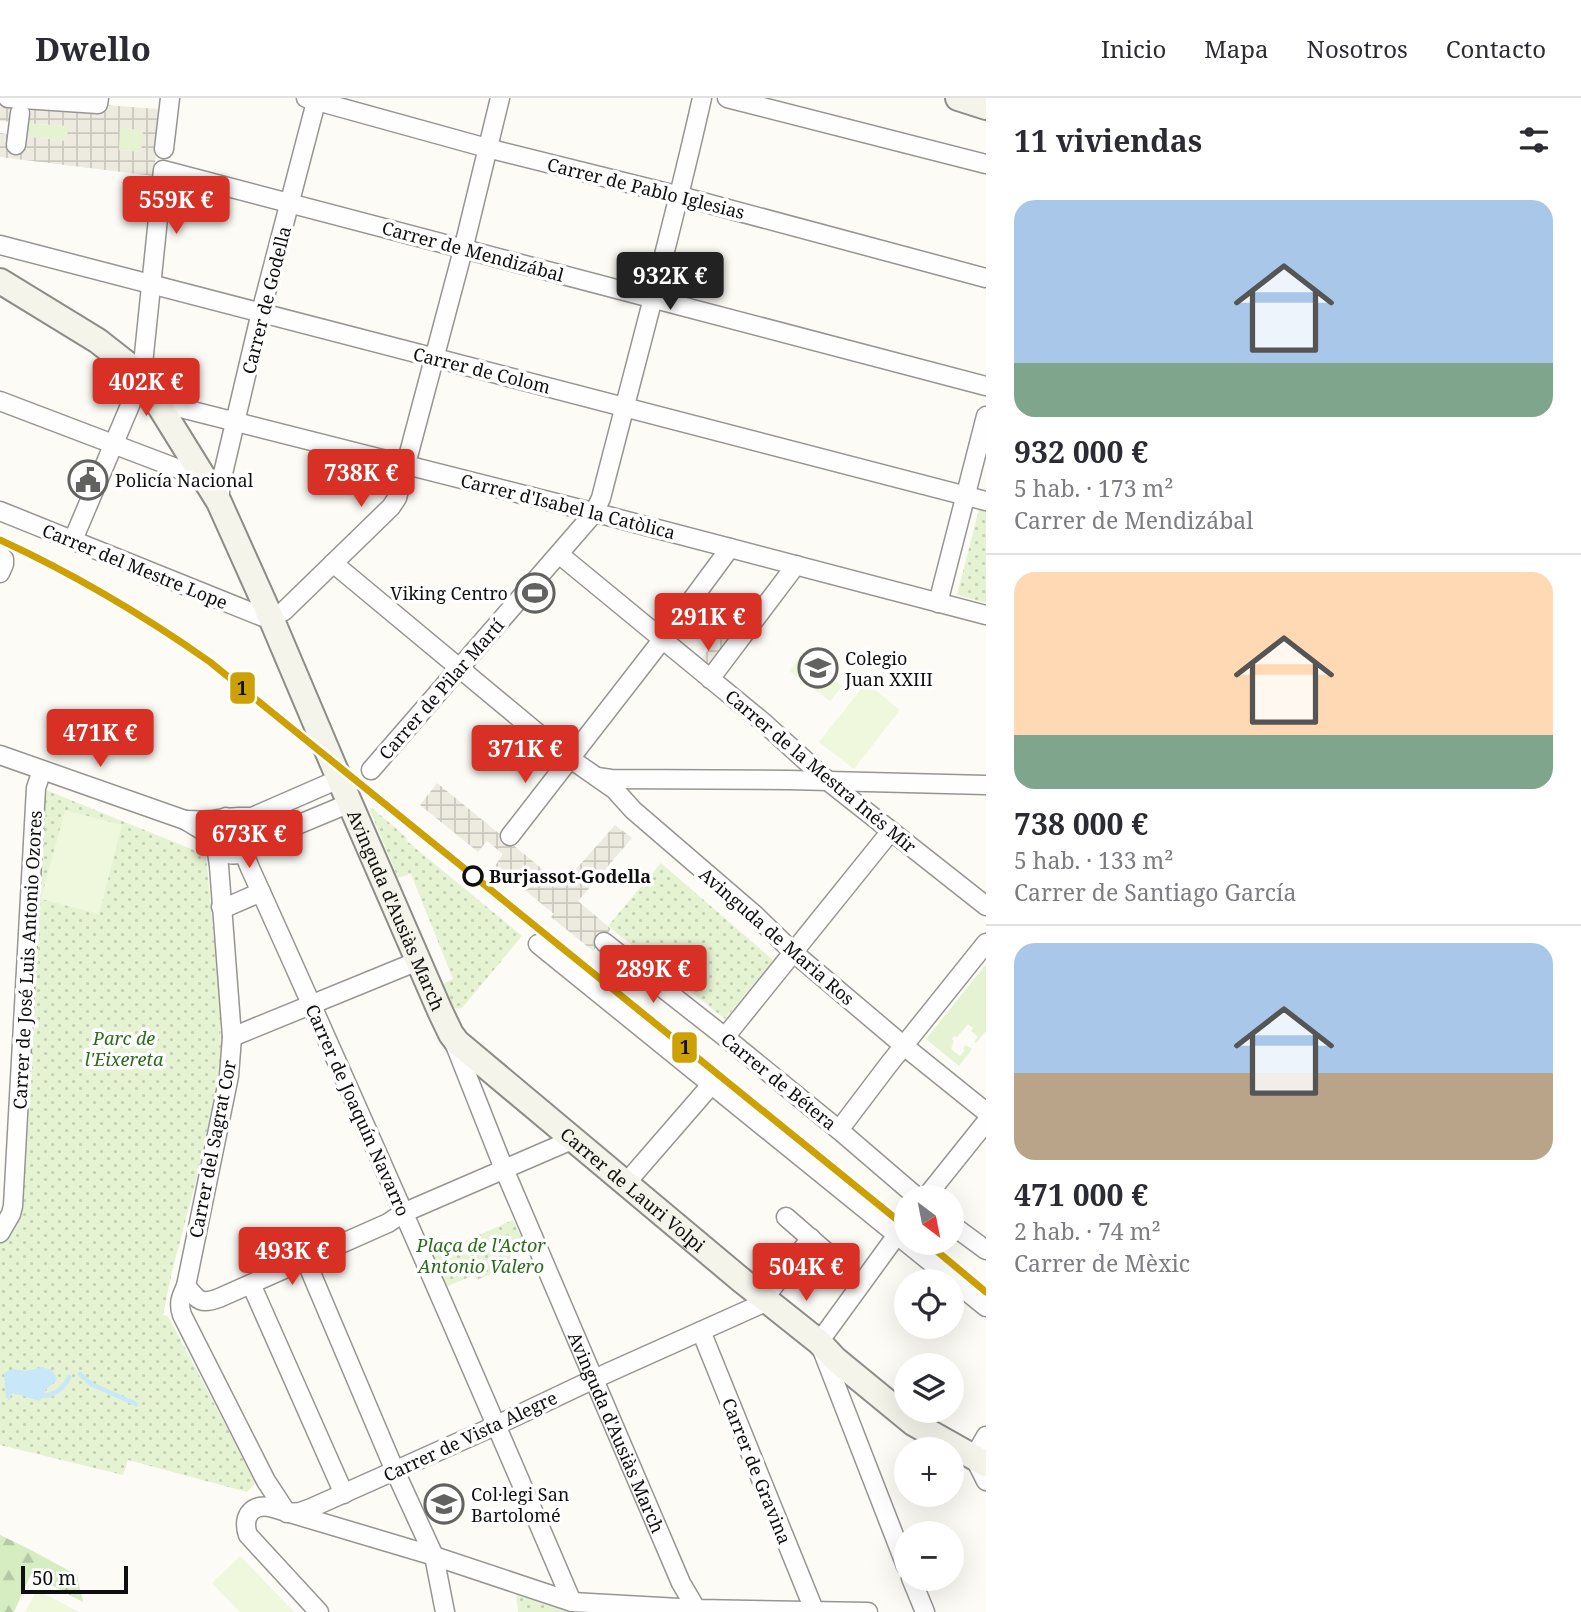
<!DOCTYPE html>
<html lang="es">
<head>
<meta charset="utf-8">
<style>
  :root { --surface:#fff; --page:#f7f7f7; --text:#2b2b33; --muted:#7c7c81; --line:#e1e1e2; --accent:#d93025 }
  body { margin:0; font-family:"Noto Serif",serif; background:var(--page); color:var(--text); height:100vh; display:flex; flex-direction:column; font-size:26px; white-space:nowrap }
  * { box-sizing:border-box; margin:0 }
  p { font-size:23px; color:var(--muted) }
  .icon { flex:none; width:38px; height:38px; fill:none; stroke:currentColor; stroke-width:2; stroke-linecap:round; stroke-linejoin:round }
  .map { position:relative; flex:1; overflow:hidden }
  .panel { display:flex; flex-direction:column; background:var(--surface); width:595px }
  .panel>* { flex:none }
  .needle { width:46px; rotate:148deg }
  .fabs { position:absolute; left:894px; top:1087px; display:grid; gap:14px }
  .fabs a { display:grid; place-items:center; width:70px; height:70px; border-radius:50%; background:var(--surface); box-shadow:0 7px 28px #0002; font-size:35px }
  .scale { position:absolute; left:21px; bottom:18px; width:107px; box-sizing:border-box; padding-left:7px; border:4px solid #0f0f0f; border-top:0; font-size:19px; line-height:24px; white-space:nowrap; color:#0f0f0f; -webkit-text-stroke:5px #fff; paint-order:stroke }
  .price { position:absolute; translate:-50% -60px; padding:0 16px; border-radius:7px; background:var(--accent); color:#fff; font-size:23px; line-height:46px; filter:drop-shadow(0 2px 4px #0008) }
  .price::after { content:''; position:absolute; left:50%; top:42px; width:21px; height:16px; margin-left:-10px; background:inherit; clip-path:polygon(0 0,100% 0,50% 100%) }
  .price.selected { background:#222; color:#fff }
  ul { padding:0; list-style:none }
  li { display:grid; align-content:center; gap:14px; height:371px; padding:0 28px }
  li+li { border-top:2px solid var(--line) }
  li span { display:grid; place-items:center; height:217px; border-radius:21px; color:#555 }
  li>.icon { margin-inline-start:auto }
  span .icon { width:126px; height:126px; fill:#fffc; stroke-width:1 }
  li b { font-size:30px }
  h2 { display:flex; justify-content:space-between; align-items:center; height:84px; padding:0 28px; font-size:30px }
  header { display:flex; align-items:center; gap:42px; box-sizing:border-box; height:98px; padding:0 35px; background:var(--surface); border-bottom:2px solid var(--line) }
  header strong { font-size:33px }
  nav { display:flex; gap:38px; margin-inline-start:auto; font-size:24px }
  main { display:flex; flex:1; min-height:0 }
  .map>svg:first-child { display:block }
  .grass { fill:#e5f3d3 }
  .forest { fill:url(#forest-firs) }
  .park { fill:url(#park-dots) }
  .pitch { fill:#eff7dd }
  .plaza { fill:url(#plaza-grid); fill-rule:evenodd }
  .water { fill:#c8e7f8 }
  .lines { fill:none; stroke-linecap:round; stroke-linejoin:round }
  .stream { stroke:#c8e7f8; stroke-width:4.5 }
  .street-casing { stroke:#969593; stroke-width:21 }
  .secondary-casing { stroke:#8c8c89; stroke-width:28 }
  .street { stroke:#fffefe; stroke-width:18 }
  .secondary { stroke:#f5f4eb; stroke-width:24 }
  .metro-1-casing { stroke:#fff; stroke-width:12 }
  .metro-1 { stroke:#cda103; stroke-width:7 }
  .stop-dot { fill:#fff; stroke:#0f0f0f; stroke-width:3.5 }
  .labels { text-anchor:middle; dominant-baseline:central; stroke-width:7; stroke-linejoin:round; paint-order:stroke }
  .street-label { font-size:18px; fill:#0f0f0f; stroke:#fff }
  .poi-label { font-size:18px; fill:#0f0f0f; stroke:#fff; text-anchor:start }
  .stop-label { font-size:18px; font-weight:bold; fill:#0f0f0f; stroke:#fff; text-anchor:start }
  .park-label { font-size:18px; font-style:italic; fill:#2a6c1a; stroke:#fff }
  .line-badge { stroke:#fff; stroke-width:2.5 }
  .pale-badge-label { font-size:19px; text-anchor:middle; font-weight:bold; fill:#111 }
</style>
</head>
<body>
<header>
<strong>Dwello</strong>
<nav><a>Inicio</a><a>Mapa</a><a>Nosotros</a><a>Contacto</a></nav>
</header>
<main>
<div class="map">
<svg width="986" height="1514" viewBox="0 0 986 1514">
  <defs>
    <pattern id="forest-firs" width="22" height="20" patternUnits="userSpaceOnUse" patternTransform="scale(1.75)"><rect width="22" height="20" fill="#d6ecc1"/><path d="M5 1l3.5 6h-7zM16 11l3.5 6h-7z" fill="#b6c9a5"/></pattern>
    <pattern id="park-dots" width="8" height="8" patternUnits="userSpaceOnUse" patternTransform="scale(1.75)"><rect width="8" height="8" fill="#e5f3d3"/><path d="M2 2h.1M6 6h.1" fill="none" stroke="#c3cfb4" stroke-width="1.8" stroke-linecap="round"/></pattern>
    <pattern id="plaza-grid" width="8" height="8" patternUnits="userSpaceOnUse" patternTransform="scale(1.75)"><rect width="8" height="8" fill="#edeae0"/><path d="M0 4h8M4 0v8" fill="none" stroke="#cac8bf"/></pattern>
  </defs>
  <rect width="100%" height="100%" fill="#fcfbf5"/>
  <path class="grass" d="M23 25 69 28 67 43 21 38Z
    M120 30 144 31 141 54 118 52Z
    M298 709 301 716 260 733 256 727Z
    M986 866V933L976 945 974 944 978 939 971 933 973 930 968 926 957 939 954 938 952 941 954 943 951 951 960 958 965 952 963 950 966 947 972 951 959 968 926 941Z"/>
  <path class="forest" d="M0 1437 29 1451 77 1477 83 1504 31 1476 14 1514H0Z"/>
  <path class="park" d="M979 411 986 413V505L957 497Z
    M41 690 206 757 220 906 221 953 220 973 200 1067 172 1174 163 1217 168 1218 256 1385 247 1394 128 1362 123 1377 0 1347V1145L14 1123Z
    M370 710H372L406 739 408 744 522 838 462 910 457 911 451 908 442 886 453 881 411 776 398 780 370 712Z
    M661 765 773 862 725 921 608 828Z
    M513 1122 528 1154 500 1166 502 1171 477 1182 474 1177 446 1189 433 1157Z
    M516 1494 545 1506 569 1514H518Z"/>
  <path class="pitch" d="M801 557 842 588 830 603 789 573Z
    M866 585 900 612 854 671 819 644Z
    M65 712 122 727 99 816 41 801Z
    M240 1458 294 1514H240L212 1485Z
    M37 1492 79 1514H25Z"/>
  <path class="plaza" d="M0 0 160 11 154 78 0 59V35L13 37 14 24 0 23ZM23 25 68 28 67 43 22 38ZM120 30 143 32 141 54 119 52Z
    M735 517 750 529 716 573 701 561Z
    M437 685 562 787 615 727 632 740 578 803 611 831 593 853 551 819 554 816 495 768 503 756 487 743 478 754 420 707Z"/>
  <path class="water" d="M42 1269 52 1272 57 1280 56 1283 47 1290 40 1303 12 1295 9 1303 6 1299 4 1275 13 1271 25 1273Z"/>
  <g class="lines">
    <path class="stream" d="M80 1276 91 1286 136 1306
      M43 1298C55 1297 64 1290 69 1279"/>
    <g class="street-casing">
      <g id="street">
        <path d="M8 0 98 6 99 0"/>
        <path d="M306 0 487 50 680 98 986 180"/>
        <path d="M727 0 986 66"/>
        <path d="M16 47 20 15"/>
        <path d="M164 51 170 0"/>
        <path d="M0 147 986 403"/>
        <path d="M0 303 205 381"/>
        <path d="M157 304 608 418 986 517"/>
        <path d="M219 404 221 384 261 214 317 0"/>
        <path d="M0 413 263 519 271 520 284 513 391 409 397 400 463 152 500 0"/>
        <path d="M73 442 134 298 143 266 163 72 986 288"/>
        <path d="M0 457 4 461V466L0 475"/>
        <path d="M560 457 763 624 829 684 986 808"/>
        <path d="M333 465 558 652 615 692 633 712 755 817 793 854 904 948 986 1014"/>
        <path d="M938 505 986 318"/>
        <path d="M710 581 796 467"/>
        <path d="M0 657 185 722 210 737 214 741"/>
        <path d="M371 672 594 415 601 400C635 267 672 134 702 0"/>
        <path d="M597 679 611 681 789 682 986 687"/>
        <path d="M238 719H252L339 681"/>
        <path d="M185 722C194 722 204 723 213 722 228 720 252 712 252 737 252 743 249 748 245 752 224 769 198 734 226 719"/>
        <path d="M510 738 662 542 730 450"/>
        <path d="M216 747 219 768 232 939 229 978 186 1188C181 1199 178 1205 182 1217L266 1383 287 1415 300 1414 311 1410 497 1327 594 1281 759 1207 811 1140"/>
        <path d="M249 747 350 705"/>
        <path d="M245 752V758L250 770C360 1013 467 1258 572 1504"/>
        <path d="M221 809 229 808 261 794"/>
        <path d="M604 844 725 939 839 1032 917 1099"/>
        <path d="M538 846 986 1209"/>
        <path d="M232 939 418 863"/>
        <path d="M725 939 891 733"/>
        <path id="s1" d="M453 942 504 1071 681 1485 698 1514"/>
        <path d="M839 1032 889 966 986 845"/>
        <path d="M626 1085 711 987"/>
        <path d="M926 1099 986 1024"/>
        <path d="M786 1119 832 1159"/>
        <path d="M952 1127 986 1152"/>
        <path d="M0 1135 11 1116 13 1108 36 690 42 672"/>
        <path d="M894 1141 819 1244 906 1468"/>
        <path d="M306 1163 395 1373 434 1458 445 1514"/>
        <path d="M251 1186 344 1396"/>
        <path d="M186 1188C198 1202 200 1207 219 1200L388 1125 403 1115 574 1041"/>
        <path d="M701 1233 814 1512"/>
        <path d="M986 1338 974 1359 986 1383"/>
        <path d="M911 1480 925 1514"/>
        <path d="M319 1514 248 1437C241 1417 254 1404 273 1410L434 1458 572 1504 697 1511 868 1514"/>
      </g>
    </g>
    <g class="secondary-casing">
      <g id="secondary">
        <path d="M958 0 986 9"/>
        <path id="s2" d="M0 183 98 243 126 265 140 280 157 304 219 404 271 520 332 664 440 913 451 936 457 944 740 1181 819 1244 835 1261 913 1325 986 1366"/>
      </g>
    </g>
    <use href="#street" class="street"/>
    <use href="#secondary" class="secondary"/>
    <g class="metro-1-casing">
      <path id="metro-1" d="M0 442C74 476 143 517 210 564L906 1129
        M926 1144 986 1194"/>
    </g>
    <use href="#metro-1" class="metro-1"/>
  </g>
  <defs>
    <g id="civic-ring" transform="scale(2.0125)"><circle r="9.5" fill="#fff" stroke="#626260" stroke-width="1.5"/><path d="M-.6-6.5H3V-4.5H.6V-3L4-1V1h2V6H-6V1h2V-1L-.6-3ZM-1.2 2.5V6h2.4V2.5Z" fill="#626260"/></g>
    <g id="stadium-ring" transform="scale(2.0125)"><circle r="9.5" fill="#fff" stroke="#626260" stroke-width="1.5"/><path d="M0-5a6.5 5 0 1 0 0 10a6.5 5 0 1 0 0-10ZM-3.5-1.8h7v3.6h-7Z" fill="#626260"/></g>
    <g id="school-ring" transform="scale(2.0125)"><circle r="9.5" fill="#fff" stroke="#626260" stroke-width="1.5"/><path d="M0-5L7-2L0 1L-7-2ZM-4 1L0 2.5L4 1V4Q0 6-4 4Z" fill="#626260"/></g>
  </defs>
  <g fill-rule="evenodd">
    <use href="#civic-ring" x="88" y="382"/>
    <use href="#stadium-ring" x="535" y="495"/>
    <use href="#school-ring" x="818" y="570"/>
    <use href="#school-ring" x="444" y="1406"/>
  </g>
  <circle class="stop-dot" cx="473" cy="778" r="9"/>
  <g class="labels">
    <g class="street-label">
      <text transform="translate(646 90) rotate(14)">Carrer de Pablo Iglesias</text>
      <text transform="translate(473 153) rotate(15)">Carrer de Mendizábal</text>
      <text transform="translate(266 202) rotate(-76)">Carrer de Godella</text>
      <text transform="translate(482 272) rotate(14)">Carrer de Colom</text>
      <text transform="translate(568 408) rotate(14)">Carrer d'Isabel la Catòlica</text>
      <text transform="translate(135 468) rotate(22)">Carrer del Mestre Lope</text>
      <text transform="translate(441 591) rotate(-49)">Carrer de Pilar Martí</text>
      <text transform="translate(821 673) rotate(40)">Carrer de la Mestra Inés Mir</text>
      <text stroke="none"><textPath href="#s2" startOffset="763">Avinguda d'Ausiàs March</textPath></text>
      <text transform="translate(777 838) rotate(41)">Avinguda de Maria Ros</text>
      <text transform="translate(27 862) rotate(-87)">Carrer de José Luis Antonio Ozores</text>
      <text transform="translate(779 983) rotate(39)">Carrer de Bétera</text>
      <text transform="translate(358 1012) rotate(66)">Carrer de Joaquín Navarro</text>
      <text transform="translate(212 1051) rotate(-79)">Carrer del Sagrat Cor</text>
      <text stroke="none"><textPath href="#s2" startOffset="1138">Carrer de Lauri Volpi</textPath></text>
      <text stroke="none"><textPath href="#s1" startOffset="425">Avinguda d'Ausiàs March</textPath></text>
      <text transform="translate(470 1338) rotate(-25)">Carrer de Vista Alegre</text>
      <text transform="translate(757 1373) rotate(68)">Carrer de Gravina</text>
    </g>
    <g class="poi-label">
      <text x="115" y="382">Policía Nacional</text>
      <text x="508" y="495" text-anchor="end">Viking Centro</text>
      <text x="845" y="560">Colegio<tspan x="845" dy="21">Juan XXIII</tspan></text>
      <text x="471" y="1396">Col·legi San<tspan x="471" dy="21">Bartolomé</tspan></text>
    </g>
    <g class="stop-label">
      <text x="489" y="778">Burjassot-Godella</text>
    </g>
    <g class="park-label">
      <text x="124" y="940">Parc de<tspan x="124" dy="21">l'Eixereta</tspan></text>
      <text x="481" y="1147">Plaça de l'Actor<tspan x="481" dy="21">Antonio Valero</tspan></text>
    </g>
  </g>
  <g class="line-badge">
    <rect x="229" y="573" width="27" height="34" rx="7" fill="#cda103"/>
    <rect x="671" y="933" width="27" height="33" rx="7" fill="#cda103"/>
  </g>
  <g class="pale-badge-label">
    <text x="242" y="597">1</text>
    <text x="685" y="956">1</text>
  </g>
</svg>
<div class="fabs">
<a><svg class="needle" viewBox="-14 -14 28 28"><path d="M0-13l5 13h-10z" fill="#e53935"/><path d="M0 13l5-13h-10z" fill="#7c7c81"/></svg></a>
<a><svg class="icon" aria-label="locate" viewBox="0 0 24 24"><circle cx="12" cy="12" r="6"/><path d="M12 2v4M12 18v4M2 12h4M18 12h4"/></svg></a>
<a><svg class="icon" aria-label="layers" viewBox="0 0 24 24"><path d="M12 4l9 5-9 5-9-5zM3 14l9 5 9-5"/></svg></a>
<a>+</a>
<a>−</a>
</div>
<div class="scale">50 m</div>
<b class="price" style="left:176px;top:138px">559K €</b>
<b class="price selected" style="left:670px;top:214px">932K €</b>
<b class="price" style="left:146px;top:320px">402K €</b>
<b class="price" style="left:361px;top:411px">738K €</b>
<b class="price" style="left:708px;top:555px">291K €</b>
<b class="price" style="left:100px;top:671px">471K €</b>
<b class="price" style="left:525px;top:687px">371K €</b>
<b class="price" style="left:249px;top:772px">673K €</b>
<b class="price" style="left:653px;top:907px">289K €</b>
<b class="price" style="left:292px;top:1189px">493K €</b>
<b class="price" style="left:806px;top:1205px">504K €</b>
</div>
<section class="panel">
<h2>11 viviendas<svg class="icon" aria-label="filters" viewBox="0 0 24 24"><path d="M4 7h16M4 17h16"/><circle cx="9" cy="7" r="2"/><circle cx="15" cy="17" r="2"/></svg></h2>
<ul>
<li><span style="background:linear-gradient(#a9c7e8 75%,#7fa58c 0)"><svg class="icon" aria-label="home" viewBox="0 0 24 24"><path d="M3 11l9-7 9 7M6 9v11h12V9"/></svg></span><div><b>932 000 €</b><p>5 hab. · 173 m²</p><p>Carrer de Mendizábal</p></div></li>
<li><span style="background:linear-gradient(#ffd9b3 75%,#7fa58c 0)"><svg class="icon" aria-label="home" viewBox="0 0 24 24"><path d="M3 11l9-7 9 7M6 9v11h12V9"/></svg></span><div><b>738 000 €</b><p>5 hab. · 133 m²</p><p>Carrer de Santiago García</p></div></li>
<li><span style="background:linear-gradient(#a9c7e8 60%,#b9a48a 0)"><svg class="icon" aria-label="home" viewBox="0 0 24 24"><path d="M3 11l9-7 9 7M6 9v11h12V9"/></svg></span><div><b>471 000 €</b><p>2 hab. · 74 m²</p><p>Carrer de Mèxic</p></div></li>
</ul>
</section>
</main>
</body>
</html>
